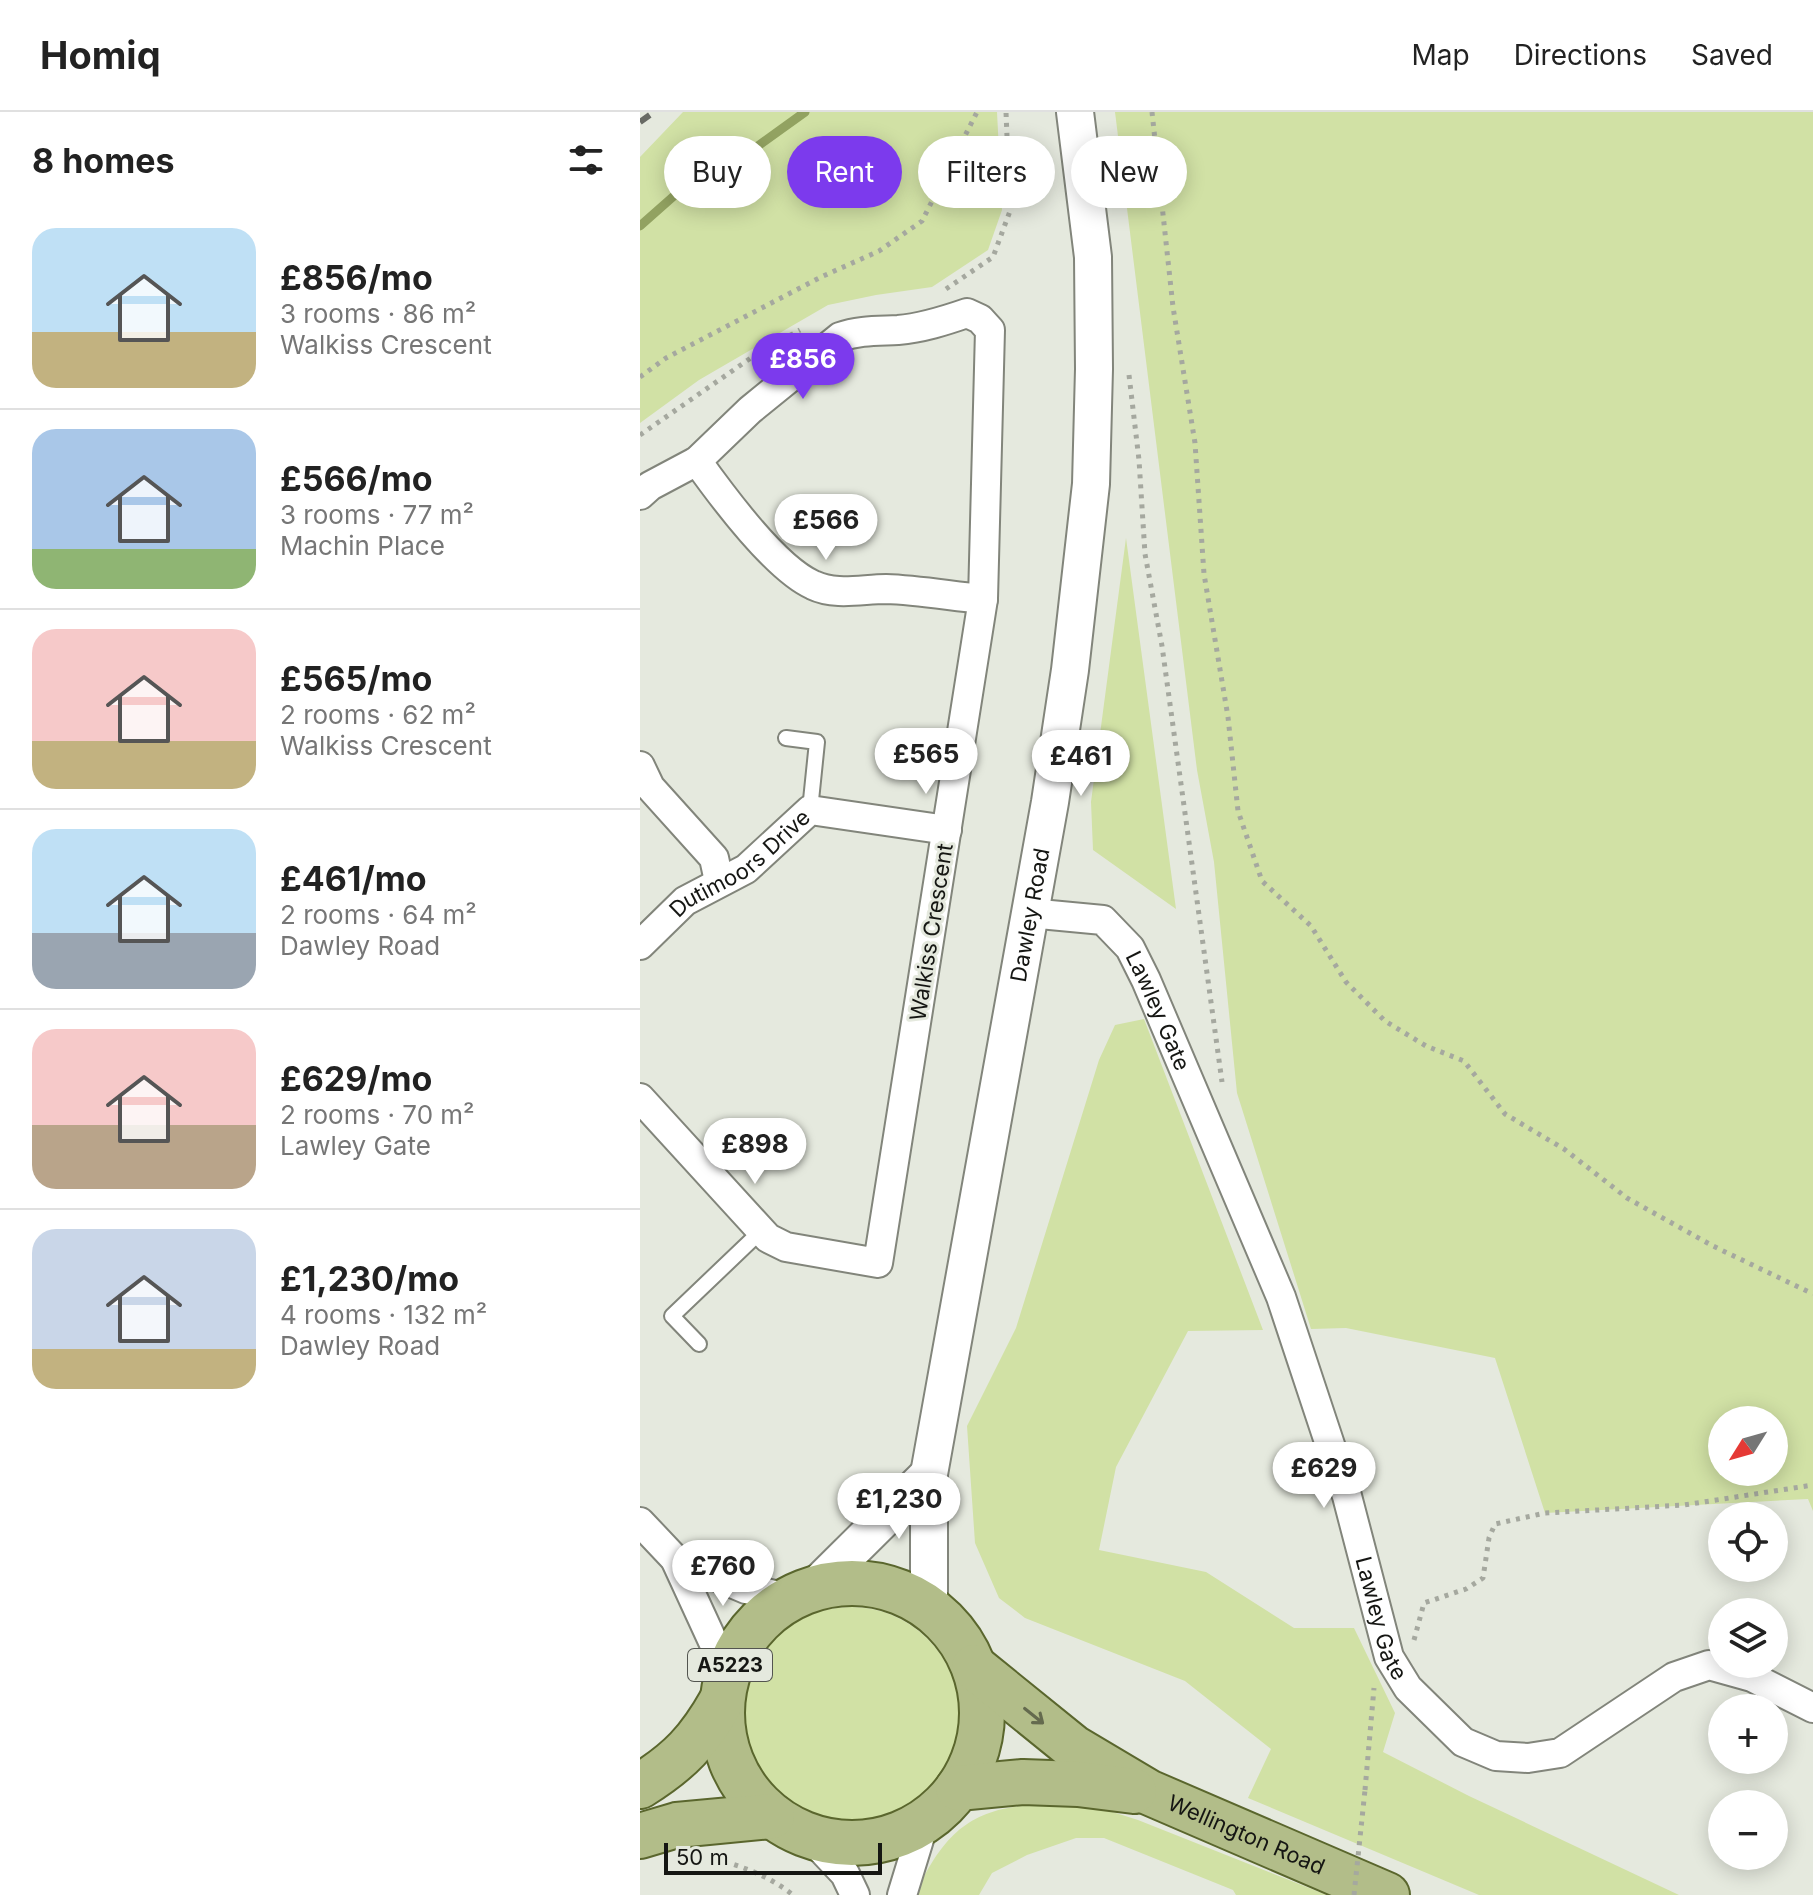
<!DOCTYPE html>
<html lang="en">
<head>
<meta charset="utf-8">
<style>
  :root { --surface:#fff; --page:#f6f6f6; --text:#222; --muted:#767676; --line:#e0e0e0; --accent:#7c3aed }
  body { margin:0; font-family:Inter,sans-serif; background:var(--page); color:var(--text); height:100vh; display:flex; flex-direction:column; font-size:30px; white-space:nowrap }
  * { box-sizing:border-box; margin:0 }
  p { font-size:26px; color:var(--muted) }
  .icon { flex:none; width:44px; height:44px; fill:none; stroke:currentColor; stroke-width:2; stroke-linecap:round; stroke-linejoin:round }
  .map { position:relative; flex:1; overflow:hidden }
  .side { display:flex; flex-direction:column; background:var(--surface); width:640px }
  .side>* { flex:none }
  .hud { position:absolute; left:24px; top:24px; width:760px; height:72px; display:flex; gap:16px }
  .needle { width:52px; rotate:233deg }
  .tools { position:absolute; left:1068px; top:1294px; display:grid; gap:16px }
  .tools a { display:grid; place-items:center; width:80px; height:80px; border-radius:50%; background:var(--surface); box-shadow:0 4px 20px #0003; font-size:40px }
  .scale { position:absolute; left:24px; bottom:20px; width:218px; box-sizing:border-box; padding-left:8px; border:4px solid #151613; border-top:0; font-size:22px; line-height:28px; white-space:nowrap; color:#151613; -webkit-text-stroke:6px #e5e9de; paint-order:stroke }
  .price { position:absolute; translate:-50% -68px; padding:0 18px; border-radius:28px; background:#fff; color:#222; font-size:26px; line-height:52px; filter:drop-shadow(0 2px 4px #0008) }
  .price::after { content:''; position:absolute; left:50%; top:48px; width:24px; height:18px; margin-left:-12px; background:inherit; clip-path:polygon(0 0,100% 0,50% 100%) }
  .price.on { background:var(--accent); color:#fff }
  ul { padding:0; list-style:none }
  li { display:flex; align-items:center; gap:24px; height:200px; padding:0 32px }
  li+li { border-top:2px solid var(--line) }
  li span { display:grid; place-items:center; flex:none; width:224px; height:160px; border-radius:24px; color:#555 }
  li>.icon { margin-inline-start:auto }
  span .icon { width:96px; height:96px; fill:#fffc; stroke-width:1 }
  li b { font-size:34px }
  h2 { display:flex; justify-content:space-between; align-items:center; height:96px; padding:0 32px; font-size:34px }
  .chip { padding:0 28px; border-radius:36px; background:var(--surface); box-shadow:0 4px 20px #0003; font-size:28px; line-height:72px }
  .chip.on { background:var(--accent); color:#fff }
  header { display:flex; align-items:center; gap:48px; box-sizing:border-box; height:112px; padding:0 40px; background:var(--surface); border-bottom:2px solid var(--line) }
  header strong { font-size:38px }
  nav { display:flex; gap:44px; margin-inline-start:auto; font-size:28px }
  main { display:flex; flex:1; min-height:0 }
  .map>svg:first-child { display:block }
  .green { fill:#d1e1a5; fill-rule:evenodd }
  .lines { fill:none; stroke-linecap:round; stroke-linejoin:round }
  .stream { stroke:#92a261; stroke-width:9 }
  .service-casing { stroke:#82857b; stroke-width:18 }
  .minor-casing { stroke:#82857b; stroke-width:32 }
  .tertiary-casing { stroke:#82857b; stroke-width:40 }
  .primary-casing { stroke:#5a662d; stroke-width:48 }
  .path { stroke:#a5a89f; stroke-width:5; stroke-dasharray:4 6; stroke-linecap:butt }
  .service { stroke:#fff; stroke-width:14 }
  .minor { stroke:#fff; stroke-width:28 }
  .tertiary { stroke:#fff; stroke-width:36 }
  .primary { stroke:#b2bd89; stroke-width:44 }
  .rail { stroke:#686a64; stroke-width:6; stroke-dasharray:12 6; stroke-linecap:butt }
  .path-bridge { stroke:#a5a89f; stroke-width:5; stroke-dasharray:4 6; stroke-linecap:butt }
  .oneway { stroke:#646a4e }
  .labels { text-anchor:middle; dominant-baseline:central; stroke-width:6; stroke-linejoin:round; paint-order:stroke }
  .shield { fill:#e5e9de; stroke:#535550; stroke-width:2 }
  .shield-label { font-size:20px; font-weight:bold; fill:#151613 }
  .street-label { font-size:22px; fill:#151613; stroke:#e5e9de }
</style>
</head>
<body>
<header>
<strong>Homiq</strong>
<nav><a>Map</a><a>Directions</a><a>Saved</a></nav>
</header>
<main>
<section class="side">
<h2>8 homes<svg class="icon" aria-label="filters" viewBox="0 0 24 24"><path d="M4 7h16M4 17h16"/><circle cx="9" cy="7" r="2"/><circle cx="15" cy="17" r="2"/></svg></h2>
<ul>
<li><span style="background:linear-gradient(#bfe0f5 65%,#c2b280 0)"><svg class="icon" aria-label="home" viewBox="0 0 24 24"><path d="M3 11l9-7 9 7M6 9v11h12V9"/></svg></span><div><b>£856/mo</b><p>3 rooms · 86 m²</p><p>Walkiss Crescent</p></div></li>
<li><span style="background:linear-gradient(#a9c7e8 75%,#8fb573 0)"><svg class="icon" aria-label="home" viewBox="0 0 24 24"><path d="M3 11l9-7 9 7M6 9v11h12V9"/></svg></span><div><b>£566/mo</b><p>3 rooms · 77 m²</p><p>Machin Place</p></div></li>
<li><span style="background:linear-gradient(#f6c9c9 70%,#c2b280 0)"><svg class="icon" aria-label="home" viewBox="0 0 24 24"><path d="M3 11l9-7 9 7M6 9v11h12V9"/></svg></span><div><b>£565/mo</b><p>2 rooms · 62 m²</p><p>Walkiss Crescent</p></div></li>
<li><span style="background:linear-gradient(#bfe0f5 65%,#9aa5b1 0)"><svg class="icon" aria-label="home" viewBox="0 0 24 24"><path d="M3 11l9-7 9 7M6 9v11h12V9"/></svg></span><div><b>£461/mo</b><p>2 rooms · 64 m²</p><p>Dawley Road</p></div></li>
<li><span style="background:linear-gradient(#f6c9c9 60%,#b9a48a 0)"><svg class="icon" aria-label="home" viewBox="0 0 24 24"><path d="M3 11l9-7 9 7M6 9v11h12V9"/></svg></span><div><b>£629/mo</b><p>2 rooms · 70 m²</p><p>Lawley Gate</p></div></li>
<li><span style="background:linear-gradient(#c9d6e8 75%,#c2b280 0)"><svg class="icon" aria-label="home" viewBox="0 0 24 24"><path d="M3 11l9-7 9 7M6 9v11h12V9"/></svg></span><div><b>£1,230/mo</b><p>4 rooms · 132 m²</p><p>Dawley Road</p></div></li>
</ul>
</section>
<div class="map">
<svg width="1173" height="1783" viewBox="0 0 1173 1783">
  <rect width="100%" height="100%" fill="#e5e9de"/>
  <path class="green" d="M43 0H357L362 98 348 138 292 175 236 183 188 193 59 268 0 311V45Z
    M475 0H1173V1399L1168 1387 905 1401 855 1246 706 1216 671 1217 597 981 574 750 557 658ZM1134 1308V1360H1082V1308Z
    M486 426 536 797 453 738 451 690Z
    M504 907 623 1218 548 1219 476 1355 459 1438 566 1460 654 1516H714L755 1601 743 1640 829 1684 1039 1783H839L608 1686 631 1637 545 1569 385 1506 359 1486 335 1431 327 1314 376 1216 459 948 475 913Z
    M103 1603a108 108 0 1 1 216 0a108 108 0 1 1-216 0Z
    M441 1690 498 1708 687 1783H596L593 1778 464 1726H436L387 1743 352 1761 339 1783H275C315 1695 353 1693 441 1690Z"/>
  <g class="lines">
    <path class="stream" d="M0 114 35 83 75 65 165 0"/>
    <g class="service-casing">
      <path id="service" d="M146 626 177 630 170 698
        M59 1232 32 1204 121 1119"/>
    </g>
    <g class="minor-casing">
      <g id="minor">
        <path d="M57 349C82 384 135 456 173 473 196 484 222 477 246 477 278 478 311 484 343 487"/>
        <path d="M0 383 10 374 57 349 110 298 200 225C219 218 238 219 258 218 282 216 304 209 327 201L340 207 350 218 343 487 238 1151 146 1135 128 1126 0 986"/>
        <path d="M0 654 10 675 74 746 79 769"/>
        <path id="s1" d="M389 801 463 808 490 836 506 868 641 1185 707 1384 749 1545 768 1576 823 1630 856 1644 888 1646 920 1641 1034 1565 1069 1553 1112 1565 1173 1596"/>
        <path id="s2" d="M0 833 45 789 106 757 170 698 307 718"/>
        <path d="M0 1410 35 1447 87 1560"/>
        <path d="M35 1447 106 1477 150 1486"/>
        <path d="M169 1724 205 1762 215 1783"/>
        <path d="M262 1783 285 1708"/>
      </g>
    </g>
    <g class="tertiary-casing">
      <g id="tertiary">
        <path d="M175 1475 289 1362"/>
        <path id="s3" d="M289 1496V1362L410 690 430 558 451 372 454 257 453 145 435 0"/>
      </g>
    </g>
    <g class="primary-casing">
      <g id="primary">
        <circle cx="212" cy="1601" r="130"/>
        <path id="s4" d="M334 1555 434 1636 508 1680 747 1783"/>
        <path d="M0 1674C40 1649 59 1629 82 1588"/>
        <path d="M318 1676 383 1670 438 1672 494 1679"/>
        <path d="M0 1724 37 1713 132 1704"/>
      </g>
    </g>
    <path class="path" d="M512 0 533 195 555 331 564 462 588 605 598 699 622 769 671 814 706 870 745 909 786 934 824 949 865 1002 924 1037 987 1086 1073 1134 1173 1182
      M306 177 353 145 370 99 366 0
      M489 263 499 348 505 442 522 534 582 970
      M0 265 26 246 181 165 239 139 282 109 337 0
      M0 323 118 241 160 218
      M774 1528 784 1491 826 1477 843 1466 849 1426 855 1412 905 1401 1044 1393 1173 1373
      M725 1678 734 1576
      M75 1747C104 1755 129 1764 153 1783"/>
    <use href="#service" class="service"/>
    <use href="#minor" class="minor"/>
    <use href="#tertiary" class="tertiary"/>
    <use href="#primary" class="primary"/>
    <path class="rail" d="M0 10 14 0"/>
    <path class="path-bridge" d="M714 1783 725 1678"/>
  </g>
  <defs><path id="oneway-shaft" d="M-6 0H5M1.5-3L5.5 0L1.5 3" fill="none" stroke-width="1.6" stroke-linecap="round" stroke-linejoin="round" transform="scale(2)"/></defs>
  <use class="oneway" href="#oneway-shaft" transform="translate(394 1604) rotate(39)"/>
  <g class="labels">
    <rect class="shield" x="48" y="1537" width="84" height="32" rx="6"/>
    <g class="shield-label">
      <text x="90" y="1553">A5223</text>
    </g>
    <g class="street-label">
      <text stroke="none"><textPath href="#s2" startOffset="130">Dutimoors Drive</textPath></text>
      <text stroke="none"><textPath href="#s3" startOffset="702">Dawley Road</textPath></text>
      <text transform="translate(291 820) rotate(-81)">Walkiss Crescent</text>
      <text stroke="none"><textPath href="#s1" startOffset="182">Lawley Gate</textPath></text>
      <text stroke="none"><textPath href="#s1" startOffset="830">Lawley Gate</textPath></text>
      <text stroke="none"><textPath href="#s4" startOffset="322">Wellington Road</textPath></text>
    </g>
  </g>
</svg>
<div class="tools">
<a><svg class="needle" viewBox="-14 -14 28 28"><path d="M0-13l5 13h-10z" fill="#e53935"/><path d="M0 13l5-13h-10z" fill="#767676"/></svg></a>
<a><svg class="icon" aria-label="locate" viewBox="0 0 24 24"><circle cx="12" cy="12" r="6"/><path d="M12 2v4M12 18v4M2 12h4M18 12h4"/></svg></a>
<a><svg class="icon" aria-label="layers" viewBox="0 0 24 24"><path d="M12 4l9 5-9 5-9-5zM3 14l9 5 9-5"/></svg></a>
<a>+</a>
<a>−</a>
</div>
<div class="scale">50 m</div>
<b class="price on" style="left:163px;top:289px">£856</b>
<b class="price" style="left:186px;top:450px">£566</b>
<b class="price" style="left:286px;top:684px">£565</b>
<b class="price" style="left:441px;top:686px">£461</b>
<b class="price" style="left:115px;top:1074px">£898</b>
<b class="price" style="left:684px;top:1398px">£629</b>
<b class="price" style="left:259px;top:1429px">£1,230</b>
<b class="price" style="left:83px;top:1496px">£760</b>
<div class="hud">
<a class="chip">Buy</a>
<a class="chip on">Rent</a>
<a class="chip">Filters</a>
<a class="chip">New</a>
</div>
</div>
</main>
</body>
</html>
